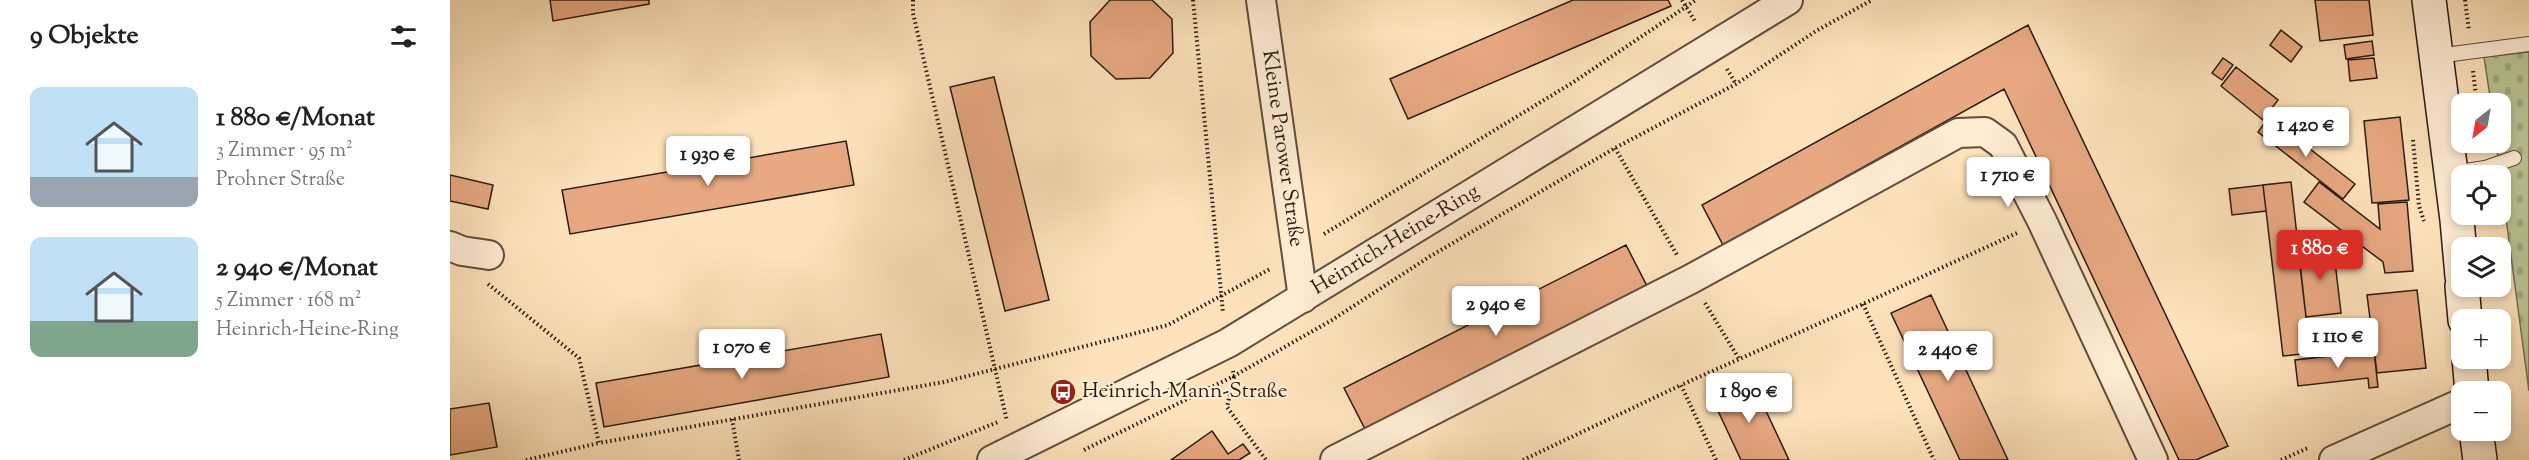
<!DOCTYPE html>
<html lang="de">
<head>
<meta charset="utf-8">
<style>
  :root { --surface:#fff; --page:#f6f6f6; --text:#222; --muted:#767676; --accent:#d93025 }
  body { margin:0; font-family:"Sorts Mill Goudy",serif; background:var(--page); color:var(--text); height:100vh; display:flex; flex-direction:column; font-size:22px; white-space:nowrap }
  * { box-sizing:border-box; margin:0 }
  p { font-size:20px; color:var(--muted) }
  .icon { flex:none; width:33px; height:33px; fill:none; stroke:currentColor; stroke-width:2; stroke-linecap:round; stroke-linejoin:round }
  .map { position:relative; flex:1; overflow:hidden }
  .panel { display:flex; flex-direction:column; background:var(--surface); width:450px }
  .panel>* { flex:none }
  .needle { width:39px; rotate:211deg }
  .fabs { position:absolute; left:2001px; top:93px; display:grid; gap:12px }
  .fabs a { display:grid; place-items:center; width:60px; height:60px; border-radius:12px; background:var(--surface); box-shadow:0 3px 9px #0003; font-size:30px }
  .price { position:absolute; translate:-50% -51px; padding:0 14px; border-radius:6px; background:#fff; color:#222; font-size:20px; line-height:39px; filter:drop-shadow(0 2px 3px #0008) }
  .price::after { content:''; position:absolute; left:50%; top:36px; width:18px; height:14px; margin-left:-9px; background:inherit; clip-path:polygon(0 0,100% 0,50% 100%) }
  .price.current { background:var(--accent); color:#fff }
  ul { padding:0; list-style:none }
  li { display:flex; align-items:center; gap:18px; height:150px; padding:0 30px }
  li span { display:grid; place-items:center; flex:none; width:168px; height:120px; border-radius:12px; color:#555 }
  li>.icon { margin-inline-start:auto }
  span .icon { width:72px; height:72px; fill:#fffc; stroke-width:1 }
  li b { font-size:26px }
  h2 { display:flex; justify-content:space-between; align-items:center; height:72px; padding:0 30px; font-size:26px }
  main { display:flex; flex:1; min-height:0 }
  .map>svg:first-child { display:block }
  .cemetery { fill:url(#cemetery-stones); stroke:#727054; stroke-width:1.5 }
  .building { fill:#e8a881; stroke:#2a1b13; stroke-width:1.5 }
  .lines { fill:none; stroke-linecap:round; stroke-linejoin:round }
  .service-casing { stroke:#5f4d3d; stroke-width:16 }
  .minor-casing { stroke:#5f4d3d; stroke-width:32 }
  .secondary-casing { stroke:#2a1b13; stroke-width:36 }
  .path { stroke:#2a1b13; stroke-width:4; stroke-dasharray:1.5 3; stroke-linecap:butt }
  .service { stroke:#feecd3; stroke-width:14 }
  .minor { stroke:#feecd3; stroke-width:28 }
  .secondary { stroke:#feecd3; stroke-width:33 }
  .labels { text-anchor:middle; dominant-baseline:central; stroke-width:4.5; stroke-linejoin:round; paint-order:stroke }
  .street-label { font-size:21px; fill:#2a1b13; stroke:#feecd3 }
  .poi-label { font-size:21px; fill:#2a1b13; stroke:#feecd3; text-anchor:start }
</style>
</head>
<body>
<main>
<section class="panel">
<h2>9 Objekte<svg class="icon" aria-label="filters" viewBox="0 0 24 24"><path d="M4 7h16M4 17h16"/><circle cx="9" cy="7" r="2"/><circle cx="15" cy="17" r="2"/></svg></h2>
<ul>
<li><span style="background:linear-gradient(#bfe0f5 75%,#9aa5b1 0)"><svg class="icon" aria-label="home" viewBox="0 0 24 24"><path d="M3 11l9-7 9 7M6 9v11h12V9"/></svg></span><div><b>1 880 €/Monat</b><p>3 Zimmer · 95 m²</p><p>Prohner Straße</p></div></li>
<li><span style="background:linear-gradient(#bfe0f5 70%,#7fa58c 0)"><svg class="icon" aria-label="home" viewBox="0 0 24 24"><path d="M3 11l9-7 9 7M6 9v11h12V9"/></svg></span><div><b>2 940 €/Monat</b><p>5 Zimmer · 168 m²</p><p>Heinrich-Heine-Ring</p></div></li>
</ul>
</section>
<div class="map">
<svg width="2079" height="460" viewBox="0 0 2079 460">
  <defs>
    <pattern id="cemetery-stones" width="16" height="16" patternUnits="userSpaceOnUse" patternTransform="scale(1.5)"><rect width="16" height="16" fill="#bac494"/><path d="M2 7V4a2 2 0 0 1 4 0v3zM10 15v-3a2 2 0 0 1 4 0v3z" fill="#a0a87f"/></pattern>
  </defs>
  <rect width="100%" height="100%" fill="#fde2bb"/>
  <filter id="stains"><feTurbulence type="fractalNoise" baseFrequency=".00333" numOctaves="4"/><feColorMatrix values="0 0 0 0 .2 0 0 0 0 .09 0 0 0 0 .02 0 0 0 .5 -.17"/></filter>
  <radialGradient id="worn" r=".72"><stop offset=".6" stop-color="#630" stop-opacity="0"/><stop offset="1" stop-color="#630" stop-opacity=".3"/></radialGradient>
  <path class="cemetery" d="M2079 52V391L2046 143 2050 142V104L2041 103 2034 57Z"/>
  <path class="building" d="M100 0H199V4L103 21Z
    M660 0H702L722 19 723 53 700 78 666 79 641 56 640 22Z
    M1123 0H1218L1221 6 958 119 940 79Z
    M1865 0H1919L1923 35 1870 41Z
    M1578 25 1778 446 1746 460H1729L1554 89 1273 245 1252 205Z
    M1831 30 1852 47 1841 62 1820 45Z
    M1922 41 1924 55 1896 59 1894 45Z
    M1773 58 1783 65 1772 80 1762 73Z
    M1924 58 1927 78 1900 81 1898 60Z
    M1786 67 1828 100 1813 120 1771 86Z
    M544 77 599 300 555 311 500 87Z
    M1819 117 1905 184 1893 199 1808 132Z
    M1950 117 1959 200 1922 203 1914 121Z
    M396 141 404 185 120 234 112 190Z
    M0 175 43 185 38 209 0 201Z
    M1841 182 1860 353 1833 356 1813 185Z
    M1869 182 1930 229 1928 204 1957 202 1963 271 1935 273 1933 262 1854 202Z
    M1813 185 1816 211 1782 215 1779 189Z
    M1176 245 1197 286 915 429 894 388Z
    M1883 245 1891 313 1856 317 1848 249Z
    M1967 290 1976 368 1927 373 1917 295Z
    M1481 295 1558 460H1510L1441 313Z
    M431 334 439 377 154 427 146 383Z
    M1924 351 1928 387 1919 388 1918 378 1848 386 1845 360Z
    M1301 379 1339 460H1291L1262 398Z
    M39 403 47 447 0 455V409Z
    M762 431 778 454 793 444 800 453 789 460H721Z"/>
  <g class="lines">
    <g class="service-casing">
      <path id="service" d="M1987 56 2079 44
        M2001 173 2035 168 2064 158"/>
    </g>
    <g class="minor-casing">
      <g id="minor">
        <path id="s1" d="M811 0 853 298"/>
        <path d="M0 246 12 251 39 255"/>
        <path id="s2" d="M542 460 778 343 1338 0"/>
        <path d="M885 460 1241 279 1508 133 1535 132 1553 145 1592 221 1703 460"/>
        <path d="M1884 460 2012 403"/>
      </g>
    </g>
    <g class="secondary-casing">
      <path id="secondary" d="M1979 0 2007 220 2012 276
        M2012 286 2015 320
        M2019 358 2022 392
        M2026 430 2030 460"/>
    </g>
    <path class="path" d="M463 0V13L557 421
      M743 0 773 313
      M1232 0 1246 23
      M2015 0 2019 31
      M1277 69 1286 84
      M2023 71 2027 104
      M1963 140 1969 206 1974 221
      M1165 148 1227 255
      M874 234 1122 83 1246 0
      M38 284 129 358 149 443 494 382 718 325 820 269
      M1255 303 1289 359
      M1413 304 1484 460
      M783 371 784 376 882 320 979 257 1165 148 1286 84 1366 31 1422 0
      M784 377 777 407 816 460
      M282 419 289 460
      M634 450 784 376
      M76 460 149 443
      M454 460 548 422
      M1073 460 1231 385
      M1266 460 1231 385 1413 304 1567 233
      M1831 460 1858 448"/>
    <use href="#service" class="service"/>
    <use href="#minor" class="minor"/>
    <use href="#secondary" class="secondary"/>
  </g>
  <defs>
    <g id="bus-disc" transform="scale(1.35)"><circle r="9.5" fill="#8f2418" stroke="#feecd3"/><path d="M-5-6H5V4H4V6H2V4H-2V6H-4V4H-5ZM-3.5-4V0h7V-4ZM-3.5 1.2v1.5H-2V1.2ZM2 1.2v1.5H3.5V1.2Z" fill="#fff"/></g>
  </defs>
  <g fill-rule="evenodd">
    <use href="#bus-disc" x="613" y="392"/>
  </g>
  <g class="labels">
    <g class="street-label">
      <text stroke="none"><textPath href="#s1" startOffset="150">Kleine Parower Straße</textPath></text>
      <text stroke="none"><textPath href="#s2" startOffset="460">Heinrich-Heine-Ring</textPath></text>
    </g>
    <g class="poi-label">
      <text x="632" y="392">Heinrich-Mann-Straße</text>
    </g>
  </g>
  <rect width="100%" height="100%" filter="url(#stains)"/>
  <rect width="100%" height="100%" fill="url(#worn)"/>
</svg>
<div class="fabs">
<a><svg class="needle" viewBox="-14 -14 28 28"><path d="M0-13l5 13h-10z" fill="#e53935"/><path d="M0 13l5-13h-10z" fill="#767676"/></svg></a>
<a><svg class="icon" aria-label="locate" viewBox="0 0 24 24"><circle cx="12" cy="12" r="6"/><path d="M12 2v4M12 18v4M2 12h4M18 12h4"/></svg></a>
<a><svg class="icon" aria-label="layers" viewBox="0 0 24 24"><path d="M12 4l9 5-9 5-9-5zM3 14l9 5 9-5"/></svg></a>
<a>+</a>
<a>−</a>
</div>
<b class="price" style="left:1856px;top:158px">1 420 €</b>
<b class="price" style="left:258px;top:187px">1 930 €</b>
<b class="price" style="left:1558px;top:208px">1 710 €</b>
<b class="price current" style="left:1870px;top:281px">1 880 €</b>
<b class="price" style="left:1046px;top:337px">2 940 €</b>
<b class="price" style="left:1888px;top:369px">1 110 €</b>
<b class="price" style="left:292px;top:380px">1 070 €</b>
<b class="price" style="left:1498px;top:382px">2 440 €</b>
<b class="price" style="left:1299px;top:424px">1 890 €</b>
</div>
</main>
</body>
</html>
